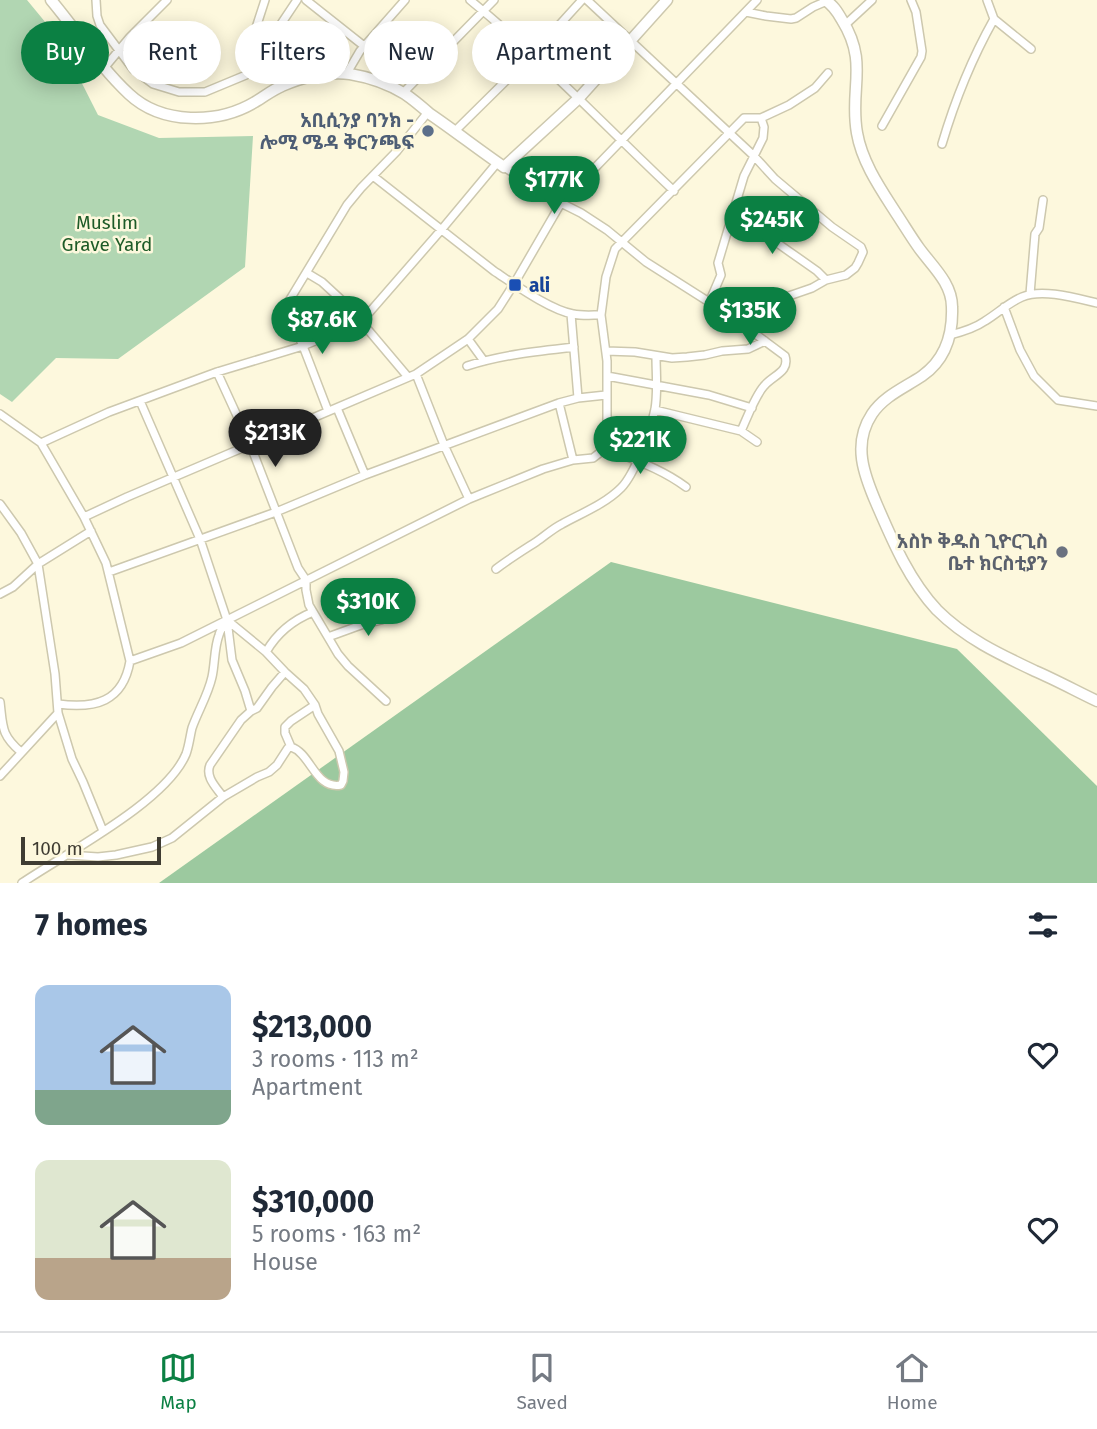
<!DOCTYPE html>
<html lang="en">
<head>
<meta charset="utf-8">
<style>
  :root { --surface:#fff; --page:#f6f6f7; --text:#1f2937; --muted:#747a83; --line:#e0e1e3; --accent:#0b8043 }
  body { margin:0; font-family:"Fira Sans","Noto Sans Ethiopic",sans-serif; background:var(--page); color:var(--text); height:100vh; display:flex; flex-direction:column; font-size:26px; white-space:nowrap }
  * { box-sizing:border-box; margin:0 }
  p { font-size:23px; color:var(--muted) }
  .icon { flex:none; width:38px; height:38px; fill:none; stroke:currentColor; stroke-width:2; stroke-linecap:round; stroke-linejoin:round }
  .map { position:relative; height:883px; overflow:hidden }
  .details { display:flex; flex-direction:column; background:var(--surface); flex:1 }
  .details>* { flex:none }
  .guide { position:absolute; left:21px; top:21px; width:700px; height:63px; display:flex; gap:14px }
  .scale { position:absolute; left:21px; bottom:18px; width:140px; box-sizing:border-box; padding-left:7px; border:4px solid #3f3c32; border-top:0; font-size:19px; line-height:24px; white-space:nowrap; color:#3f3c32; -webkit-text-stroke:5px #fdf8dd; paint-order:stroke }
  .price { position:absolute; translate:-50% -60px; padding:0 16px; border-radius:24px; background:var(--accent); color:#fff; font-size:23px; line-height:46px; filter:drop-shadow(0 2px 4px #0008) }
  .price::after { content:''; position:absolute; left:50%; top:42px; width:21px; height:16px; margin-left:-10px; background:inherit; clip-path:polygon(0 0,100% 0,50% 100%) }
  .price.selected { background:#222; color:#fff }
  ul { padding:0; list-style:none }
  li { display:flex; align-items:center; gap:21px; height:175px; padding:0 35px }
  li span { display:grid; place-items:center; flex:none; width:196px; height:140px; border-radius:14px; color:#555 }
  li>.icon { margin-inline-start:auto }
  span .icon { width:84px; height:84px; fill:#fffc; stroke-width:1 }
  li b { font-size:30px }
  h2 { display:flex; justify-content:space-between; align-items:center; height:84px; padding:0 35px; font-size:30px }
  .tag { padding:0 24px; border-radius:32px; background:var(--surface); box-shadow:0 4px 18px #0003; font-size:24px; line-height:63px }
  .tag.selected { background:var(--accent); color:#fff }
  .tab-bar { display:flex; justify-content:space-around; align-items:center; height:98px; border-top:2px solid var(--line); background:var(--surface); font-size:19px; color:var(--muted) }
  .tab-bar a { display:grid; justify-items:center; gap:4px }
  .tab-bar .selected { color:var(--accent) }
  .map>svg:first-child { display:block }
  .green { fill:#b1d6b2 }
  .forest { fill:#9cc99f }
  .lines { fill:none; stroke-linecap:round; stroke-linejoin:round }
  .street-casing { stroke:#cdc8ae; stroke-width:10 }
  .secondary-casing { stroke:#cdc8ae; stroke-width:13 }
  .street { stroke:#fff; stroke-width:7 }
  .secondary { stroke:#fff; stroke-width:10 }
  .service-dot { fill:#5c6f8a; stroke:#fdf8dd; stroke-width:2.5 }
  .transit-dot { fill:#1a4fb4; stroke:#fdf8dd; stroke-width:2.5 }
  .worship-dot { fill:#6b7280; stroke:#fdf8dd; stroke-width:2.5 }
  .labels { text-anchor:middle; dominant-baseline:central; stroke-width:5; stroke-linejoin:round; paint-order:stroke }
  .service-label { font-size:19px; font-weight:bold; fill:#4e5e75; stroke:#fdf8dd; text-anchor:end }
  .park-label { font-size:19px; fill:#1d5b27; stroke:#fdf8dd }
  .transit-label { font-size:19px; font-weight:bold; fill:#164399; stroke:#fdf8dd; text-anchor:start }
  .worship-label { font-size:19px; font-weight:bold; fill:#5b616d; stroke:#fdf8dd; text-anchor:end }
</style>
</head>
<body>
<div class="map">
<svg width="1097" height="883" viewBox="0 0 1097 883">
  <rect width="100%" height="100%" fill="#fdf8dd"/>
  <path class="green" d="M0 0H27L60 40 98 115 159 138 253 136 245 267 118 359 56 358 12 402 0 394Z"/>
  <path class="forest" d="M611 562 957 649 1097 786V883H159Z"/>
  <g class="lines">
    <g class="street-casing">
      <path id="street" d="M96 0 97 16 100 25 133 69 153 84 179 92H205L246 75 255 59 263 51 297 0
        M306 0 364 46
        M470 0C542 59 606 127 674 191
        M587 0 754 156 775 179 832 227 861 247 863 252 858 263 855 268 846 275 826 280 812 288 731 316
        M987 0 994 19 1031 49
        M746 12 766 16 791 19 796 18 813 7 827 1
        M845 25 872 0
        M255 59 253 37 265 0
        M105 67 130 37 167 0
        M347 73 360 51 405 0
        M403 93 494 0
        M882 126 921 57 922 51 916 12 911 0
        M455 131 532 55 582 0
        M942 144C955 100 971 60 994 19
        M504 167 561 203 581 213 607 230 646 262 731 316 785 356C790 372 773 375 764 386 755 396 747 418 741 431
        M373 176 494 271C514 284 550 310 573 314 582 316 592 315 601 315
        M733 213 769 234 780 245 817 271 826 280
        M307 273 322 282 348 306 408 377
        M1030 294 1035 234 1039 228 1043 200
        M709 303 721 275 718 263 744 176 763 138 764 127 761 118
        M1004 307 1020 350 1034 376 1058 400 1097 406
        M571 314 578 398
        M950 335C962 332 975 328 985 321 998 313 1008 303 1022 297 1042 288 1076 298 1097 303
        M468 339 484 361
        M606 351 635 352 672 358 687 357 705 355 722 351 748 349 765 341
        M467 366C501 355 538 351 574 347
        M217 372 250 444 298 568 306 580V590L309 605 338 654 348 666 386 701
        M416 374 444 445 469 499
        M607 376 709 395 752 408
        M140 401 200 539 227 620 232 660 245 691 251 711
        M559 403 578 398 606 395
        M337 408 365 475
        M655 410 741 431 757 442
        M328 411 303 346 289 315 287 309 289 301 347 205 361 188 397 151 428 112
        M0 414 41 443 84 517 106 563 130 661C123 702 95 709 58 704
        M41 443 109 412 217 372 303 346 361 322 442 229 497 163
        M605 448C634 460 660 468 686 487
        M0 504 21 533 38 564 55 674 58 713 72 759 83 782 103 831
        M84 517 127 497 416 374 468 339 498 309 514 284 561 203 757 0
        M496 569C509 559 522 551 536 542 545 536 552 529 562 524 582 513 605 504 621 488 635 474 651 429 655 409 658 392 656 373 656 356
        M109 572 276 512 365 475 559 403 573 460
        M0 594 13 587 38 564 91 531
        M227 620 266 652 285 672 304 689 315 705 318 714 339 751 344 772 343 781 341 785C315 790 311 753 291 747L285 733V727L291 721 315 705
        M328 637 361 625 381 620 397 612
        M266 652C277 633 293 620 313 612
        M130 661 181 643 469 499 543 469 573 460 593 458 602 451 607 440V361L601 315 606 277 615 249 744 118H761L789 105 815 88 828 73
        M0 702C3 727 1 735 21 752
        M0 776 58 713
        M223 797C216 787 205 777 210 765L241 720 251 711 257 708 272 687 285 672
        M68 855 98 857 116 855 152 847 172 838 223 797 257 777 269 772 277 765 288 748 291 747
        M22 883C66 853 166 802 186 754 189 746 190 736 192 728 198 711 208 695 212 677 215 664 214 648 219 635 220 630 224 625 227 621"/>
    </g>
    <g class="secondary-casing">
      <path id="secondary" d="M51 0C77 31 100 67 129 94 162 125 218 124 255 102 264 97 272 90 282 86 301 77 329 71 350 74 368 77 389 84 405 94 414 100 422 107 430 114 455 131 479 150 504 167L579 98 667 0
        M825 0C833 5 837 11 842 20 869 63 849 89 857 133 862 162 880 188 896 213 904 225 911 237 919 248 932 266 952 283 952 307 953 335 945 360 922 376 904 388 884 396 872 414 852 444 864 475 877 505 893 542 909 580 937 610 965 638 999 654 1035 671 1056 680 1076 691 1097 701"/>
    </g>
    <use href="#street" class="street"/>
    <use href="#secondary" class="secondary"/>
  </g>
  <circle class="service-dot" cx="428" cy="131" r="7"/>
  <rect class="transit-dot" x="508" y="278" width="14" height="14" rx="3.5"/>
  <circle class="worship-dot" cx="1062" cy="552" r="7"/>
  <g class="labels">
    <g class="service-label">
      <text x="414" y="120">አቢሲንያ ባንክ -<tspan x="414" dy="22">ሎሚ ሜዳ ቅርንጫፍ</tspan></text>
    </g>
    <g class="park-label">
      <text x="107" y="222">Muslim<tspan x="107" dy="22">Grave Yard</tspan></text>
    </g>
    <g class="transit-label">
      <text x="529" y="285">ali</text>
    </g>
    <g class="worship-label">
      <text x="1048" y="541">አስኮ ቅዱስ ጊዮርጊስ<tspan x="1048" dy="22">ቤተ ክርስቲያን</tspan></text>
    </g>
  </g>
</svg>
<div class="scale">100 m</div>
<b class="price" style="left:554px;top:216px">$177K</b>
<b class="price" style="left:772px;top:256px">$245K</b>
<b class="price" style="left:750px;top:347px">$135K</b>
<b class="price" style="left:322px;top:356px">$87.6K</b>
<b class="price selected" style="left:275px;top:469px">$213K</b>
<b class="price" style="left:640px;top:476px">$221K</b>
<b class="price" style="left:368px;top:638px">$310K</b>
<div class="guide">
<a class="tag selected">Buy</a>
<a class="tag">Rent</a>
<a class="tag">Filters</a>
<a class="tag">New</a>
<a class="tag">Apartment</a>
</div>
</div>
<section class="details">
<h2>7 homes<svg class="icon" aria-label="filters" viewBox="0 0 24 24"><path d="M4 7h16M4 17h16"/><circle cx="9" cy="7" r="2"/><circle cx="15" cy="17" r="2"/></svg></h2>
<ul>
<li><span style="background:linear-gradient(#a9c7e8 75%,#7fa58c 0)"><svg class="icon" aria-label="home" viewBox="0 0 24 24"><path d="M3 11l9-7 9 7M6 9v11h12V9"/></svg></span><div><b>$213,000</b><p>3 rooms · 113 m²</p><p>Apartment</p></div><svg class="icon" aria-label="heart" viewBox="0 0 24 24"><path d="M12 20l-8-8c-3-5 5-10 8-4 3-6 11-1 8 4z"/></svg></li>
<li><span style="background:linear-gradient(#dfe7d0 70%,#b9a48a 0)"><svg class="icon" aria-label="home" viewBox="0 0 24 24"><path d="M3 11l9-7 9 7M6 9v11h12V9"/></svg></span><div><b>$310,000</b><p>5 rooms · 163 m²</p><p>House</p></div><svg class="icon" aria-label="heart" viewBox="0 0 24 24"><path d="M12 20l-8-8c-3-5 5-10 8-4 3-6 11-1 8 4z"/></svg></li>
</ul>
</section>
<nav class="tab-bar">
<a class="selected"><svg class="icon" aria-label="map" viewBox="0 0 24 24"><path d="M3 6l6-2 6 2 6-2v14l-6 2-6-2-6 2zM9 4v14M15 6v14"/></svg>Map</a>
<a><svg class="icon" aria-label="saved" viewBox="0 0 24 24"><path d="M7 4h10v16l-5-4-5 4z"/></svg>Saved</a>
<a><svg class="icon" aria-label="home" viewBox="0 0 24 24"><path d="M3 11l9-7 9 7M6 9v11h12V9"/></svg>Home</a>
</nav>
</body>
</html>
